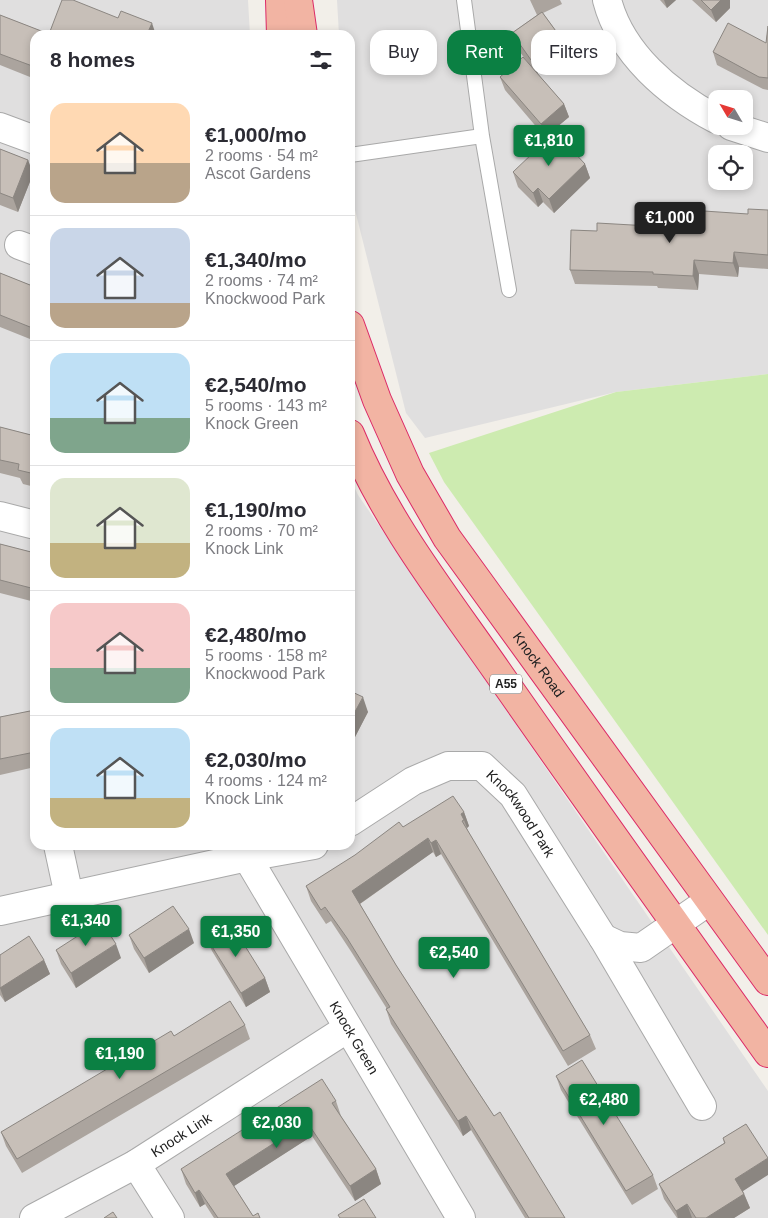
<!DOCTYPE html>
<html lang="en">
<head>
<meta charset="utf-8">
<style>
  :root { --surface:#fff; --page:#f7f7f7; --text:#2b2b33; --muted:#7c7c81; --line:#e1e1e2; --accent:#0b8043 }
  body { margin:0; font-family:Arial,sans-serif; background:var(--page); color:var(--text); height:100vh; display:flex; flex-direction:column; font-size:19px; white-space:nowrap }
  * { box-sizing:border-box; margin:0 }
  p { font-size:16px; color:var(--muted) }
  .icon { flex:none; width:28px; height:28px; fill:none; stroke:currentColor; stroke-width:2; stroke-linecap:round; stroke-linejoin:round }
  .map { position:relative; flex:1; overflow:hidden }
  .side { position:absolute; left:30px; top:30px; width:325px; height:820px; display:flex; flex-direction:column; background:var(--surface); border-radius:15px; box-shadow:0 2px 8px #0003 }
  .side>* { flex:none }
  .top-card { position:absolute; left:370px; top:30px; width:322px; height:45px; display:flex; gap:10px }
  .needle { width:32px; rotate:308deg }
  .tools { position:absolute; left:708px; top:90px; display:grid; gap:10px }
  .tools a { display:grid; place-items:center; width:45px; height:45px; border-radius:10px; background:var(--surface); box-shadow:0 2px 8px #0003; font-size:25px }
  .price { position:absolute; translate:-50% -42px; padding:0 11px; border-radius:5px; background:var(--accent); color:#fff; font-size:16px; line-height:32px; filter:drop-shadow(0 1px 2px #0008) }
  .price::after { content:''; position:absolute; left:50%; top:30px; width:15px; height:11px; margin-left:-8px; background:inherit; clip-path:polygon(0 0,100% 0,50% 100%) }
  .price.active { background:#222; color:#fff }
  ul { padding:0; list-style:none }
  li { display:flex; align-items:center; gap:15px; height:125px; padding:0 20px }
  li+li { border-top:1px solid var(--line) }
  li span { display:grid; place-items:center; flex:none; width:140px; height:100px; border-radius:15px; color:#555 }
  li>.icon { margin-inline-start:auto }
  span .icon { width:60px; height:60px; fill:#fffc; stroke-width:1 }
  li b { font-size:21px }
  h2 { display:flex; justify-content:space-between; align-items:center; height:60px; padding:0 20px; font-size:21px }
  .tag { padding:0 18px; border-radius:15px; background:var(--surface); box-shadow:0 2px 8px #0003; font-size:18px; line-height:45px }
  .tag.active { background:var(--accent); color:#fff }
  .map>svg:first-child { display:block }
  .residential { fill:#e0dfdf; fill-rule:evenodd }
  .grass { fill:#cdebb0 }
  .lines { fill:none; stroke-linecap:round; stroke-linejoin:round }
  .service-casing { stroke:#a9a9a9; stroke-width:16 }
  .minor-casing { stroke:#a9a9a9; stroke-width:30 }
  .trunk-casing { stroke:#dc2a67; stroke-width:30 }
  .service { stroke:#fff; stroke-width:14 }
  .minor { stroke:#fff; stroke-width:28 }
  .trunk { stroke:#f2b4a3; stroke-width:28 }
  .wall { fill:#aba49e }
  .shaded-wall { fill:#8b8681 }
  .building { fill:#c7bfb8; stroke:#8b8681 }
  .labels { text-anchor:middle; dominant-baseline:central; stroke-width:4; stroke-linejoin:round; paint-order:stroke }
  .shield { fill:#fff; stroke:#646464; stroke-width:1 }
  .shield-label { font-size:12px; font-weight:bold; fill:#222 }
  .street-label { font-size:14px; fill:#222; stroke:#fff }
</style>
</head>
<body>
<div class="map">
<svg width="768" height="1218" viewBox="0 0 768 1218">
  <rect width="100%" height="100%" fill="#f2efe9"/>
  <path class="residential" d="M0 0H248L250 35H35V845H350V478L358 495 768 1091V1218H0Z
    M337 0H768V374L616 392 425 438 406 413 350 190V35H339ZM716 99H744V126H716ZM716 154H744V181H716Z"/>
  <path class="grass" d="M768 374V935L444 482 429 453 616 392Z"/>
  <g class="lines">
    <g class="service-casing">
      <path id="service" d="M464 0 482 136 509 290
        M350 155 482 136"/>
    </g>
    <g class="minor-casing">
      <g id="minor">
        <path d="M607 0C621 54 669 94 716 119"/>
        <path d="M731 126 768 138"/>
        <path d="M0 127 35 140"/>
        <path d="M19 245 35 251"/>
        <path d="M0 516 35 525"/>
        <path id="s1" d="M350 822 413 781 448 766H482L513 795 603 938 702 1106"/>
        <path d="M58 845 69 896"/>
        <path id="s2" d="M247 857 461 1218"/>
        <path d="M0 911 247 857 314 845"/>
        <path d="M603 938 620 946 641 948 709 901"/>
        <path d="M136 1164 170 1218"/>
        <path id="s3" d="M34 1218 136 1164 348 1028"/>
      </g>
    </g>
    <g class="trunk-casing">
      <g id="trunk">
        <path d="M280 0 281 35"/>
        <path d="M298 0 303 35"/>
        <path id="s4" d="M350 325 377 400 410 474 447 538 768 981"/>
        <path d="M350 434C385 520 444 595 497 671 586 799 677 926 768 1053"/>
      </g>
    </g>
    <use href="#service" class="service"/>
    <use href="#minor" class="minor"/>
    <use href="#trunk" class="trunk"/>
  </g>
  <path class="wall" d="M530 0H560L562 4 543 13 561 38 566 52 537 73 564 104 569 117 545 137 505 90 500 77 528 63 517 48 512 33 537 15Z
    M660 0H676L667 8Z
    M692 0H730V8L716 22Z
    M0 15 49 34 118 18 152 23 35 35V79L0 65Z
    M768 26V90L763 89 717 65 713 52 766 43Z
    M0 149 28 160 33 174 18 212 0 205Z
    M585 164 590 178 554 213 543 202 538 207 518 187 513 172Z
    M768 210V269L739 267 738 277 699 274 698 290 658 288 657 286 575 284 570 270 597 231 703 229 748 214Z
    M0 273 35 287V341L0 327Z
    M0 427 35 436V487L23 484 20 478 0 473Z
    M0 544 35 553V602L0 593Z
    M350 691 368 712 355 737 350 734Z
    M35 710V767L0 775V717Z
    M464 812 469 826 467 828 469 833 590 1035 596 1049 568 1066 441 854 436 857 433 852 360 904 396 965 494 1116 565 1218H525L471 1130 463 1136 391 1024 386 1009H387L352 953 331 921 326 924 311 901 306 886 403 827Z
    M129 935 194 943 149 973 134 949Z
    M206 937 265 978 270 992 246 1007 212 951Z
    M56 950 121 958 76 988 61 964Z
    M0 955 44 960 50 974 5 1002 0 995Z
    M245 1025 250 1039 22 1173 6 1146 1 1132 174 1036Z
    M556 1076 653 1175 658 1189 632 1205 561 1090Z
    M336 1101 341 1116 376 1169 381 1184 355 1201 312 1136 234 1186 253 1216 260 1218H214L205 1204 200 1207 186 1184 181 1169Z
    M746 1124 743 1191 750 1208 734 1218H677L664 1199 659 1184 724 1143 723 1138Z"/>
  <path class="shaded-wall" d="M664 0H676L667 8Z
    M721 0H730V8L716 22 711 10Z
    M152 23 156 35 148 32Z
    M561 38 566 52 536 74 531 60Z
    M564 104 569 117 545 137 541 124Z
    M28 160 33 174 18 212 13 198Z
    M585 164 590 178 554 213 549 199Z
    M538 188 543 202 538 207 533 193Z
    M734 252 739 267 738 277 733 263Z
    M694 260 699 274 698 290 693 276Z
    M363 697 368 712 355 737 350 721Z
    M464 812 469 826 467 828 464 820 461 814Z
    M428 838 433 852 358 905 352 891Z
    M436 840 441 854 436 857 431 843Z
    M189 929 194 943 149 973 144 958Z
    M116 944 121 958 76 988 71 973Z
    M44 960 50 974 5 1002 0 988Z
    M265 978 270 992 246 1007 241 993Z
    M466 1116 471 1130 463 1136 458 1121Z
    M307 1122 312 1136 231 1188 226 1174Z
    M768 1158V1175L740 1193 735 1179Z
    M376 1169 381 1184 355 1201 350 1186Z
    M199 1190 205 1204 200 1207 195 1193Z
    M744 1194 750 1208 734 1218H706Z
    M687 1204 692 1218H678L676 1211Z"/>
  <path class="building" d="M62 0H73L118 18 121 11 152 23 148 32 156 35H35V67L0 54V15L49 34Z
    M701 0H721L711 10Z
    M542 12 561 38 531 60 512 33Z
    M728 23 766 43 768 26V78L759 77 713 52Z
    M523 57 564 104 541 124 500 77Z
    M555 132 585 164 549 199 538 188 533 193 513 172Z
    M0 149 28 160 13 198 0 193Z
    M748 209 768 210V255L734 252 733 263 694 260 693 276 653 274V272L570 270 571 230 597 231V223L703 229 704 211 748 214Z
    M0 273 35 287V329L0 315Z
    M0 427 35 436V474L18 470 19 464 0 460Z
    M0 544 35 553V589L0 580Z
    M350 691 363 697 350 721Z
    M35 710V752L0 759V717Z
    M453 796 464 812 461 814 464 820 462 821 590 1035 563 1051 436 840 431 843 428 838 352 891 396 965 467 1075 494 1116 500 1112 565 1218H529L466 1116 458 1121 386 1009 390 1007 347 938 325 907 321 910 306 886 355 855 399 822 403 827Z
    M173 906 189 929 144 958 129 935Z
    M101 921 116 944 71 973 56 950Z
    M230 922 265 978 241 993 206 937Z
    M29 936 44 960 0 988V955Z
    M230 1001 245 1025 17 1159 1 1132 171 1031 174 1036Z
    M582 1060 653 1175 626 1191 556 1076Z
    M322 1079 336 1101 332 1103 376 1169 350 1186 307 1122 226 1174 253 1216 258 1213 260 1218H218L199 1190 195 1193 181 1169Z
    M746 1124 768 1158 735 1179 744 1194 706 1218H696L687 1204 676 1211 659 1184 725 1143 723 1138Z
    M364 1199 376 1218H340L338 1215Z
    M113 1212 117 1218H104Z"/>
  <g class="labels">
    <rect class="shield" x="490" y="674.5" width="32" height="19" rx="4"/>
    <g class="shield-label">
      <text x="506" y="684">A55</text>
    </g>
    <g class="street-label">
      <text stroke="none"><textPath href="#s4" startOffset="391">Knock Road</textPath></text>
      <text stroke="none"><textPath href="#s1" startOffset="209">Knockwood Park</textPath></text>
      <text stroke="none"><textPath href="#s2" startOffset="210">Knock Green</textPath></text>
      <text stroke="none"><textPath href="#s3" startOffset="169">Knock Link</textPath></text>
    </g>
  </g>
</svg>
<div class="tools">
<a><svg class="needle" viewBox="-14 -14 28 28"><path d="M0-13l5 13h-10z" fill="#e53935"/><path d="M0 13l5-13h-10z" fill="#7c7c81"/></svg></a>
<a><svg class="icon" aria-label="locate" viewBox="0 0 24 24"><circle cx="12" cy="12" r="6"/><path d="M12 2v4M12 18v4M2 12h4M18 12h4"/></svg></a>
</div>
<b class="price" style="left:549px;top:167px">€1,810</b>
<b class="price active" style="left:670px;top:244px">€1,000</b>
<b class="price" style="left:86px;top:947px">€1,340</b>
<b class="price" style="left:236px;top:958px">€1,350</b>
<b class="price" style="left:454px;top:979px">€2,540</b>
<b class="price" style="left:120px;top:1080px">€1,190</b>
<b class="price" style="left:604px;top:1126px">€2,480</b>
<b class="price" style="left:277px;top:1149px">€2,030</b>
<div class="top-card">
<a class="tag">Buy</a>
<a class="tag active">Rent</a>
<a class="tag">Filters</a>
</div>
<section class="side">
<h2>8 homes<svg class="icon" aria-label="filters" viewBox="0 0 24 24"><path d="M4 7h16M4 17h16"/><circle cx="9" cy="7" r="2"/><circle cx="15" cy="17" r="2"/></svg></h2>
<ul>
<li><span style="background:linear-gradient(#ffd9b3 60%,#b9a48a 0)"><svg class="icon" aria-label="home" viewBox="0 0 24 24"><path d="M3 11l9-7 9 7M6 9v11h12V9"/></svg></span><div><b>€1,000/mo</b><p>2 rooms · 54 m²</p><p>Ascot Gardens</p></div></li>
<li><span style="background:linear-gradient(#c9d6e8 75%,#b9a48a 0)"><svg class="icon" aria-label="home" viewBox="0 0 24 24"><path d="M3 11l9-7 9 7M6 9v11h12V9"/></svg></span><div><b>€1,340/mo</b><p>2 rooms · 74 m²</p><p>Knockwood Park</p></div></li>
<li><span style="background:linear-gradient(#bfe0f5 65%,#7fa58c 0)"><svg class="icon" aria-label="home" viewBox="0 0 24 24"><path d="M3 11l9-7 9 7M6 9v11h12V9"/></svg></span><div><b>€2,540/mo</b><p>5 rooms · 143 m²</p><p>Knock Green</p></div></li>
<li><span style="background:linear-gradient(#dfe7d0 65%,#c2b280 0)"><svg class="icon" aria-label="home" viewBox="0 0 24 24"><path d="M3 11l9-7 9 7M6 9v11h12V9"/></svg></span><div><b>€1,190/mo</b><p>2 rooms · 70 m²</p><p>Knock Link</p></div></li>
<li><span style="background:linear-gradient(#f6c9c9 65%,#7fa58c 0)"><svg class="icon" aria-label="home" viewBox="0 0 24 24"><path d="M3 11l9-7 9 7M6 9v11h12V9"/></svg></span><div><b>€2,480/mo</b><p>5 rooms · 158 m²</p><p>Knockwood Park</p></div></li>
<li><span style="background:linear-gradient(#bfe0f5 70%,#c2b280 0)"><svg class="icon" aria-label="home" viewBox="0 0 24 24"><path d="M3 11l9-7 9 7M6 9v11h12V9"/></svg></span><div><b>€2,030/mo</b><p>4 rooms · 124 m²</p><p>Knock Link</p></div></li>
</ul>
</section>
</div>
</body>
</html>
